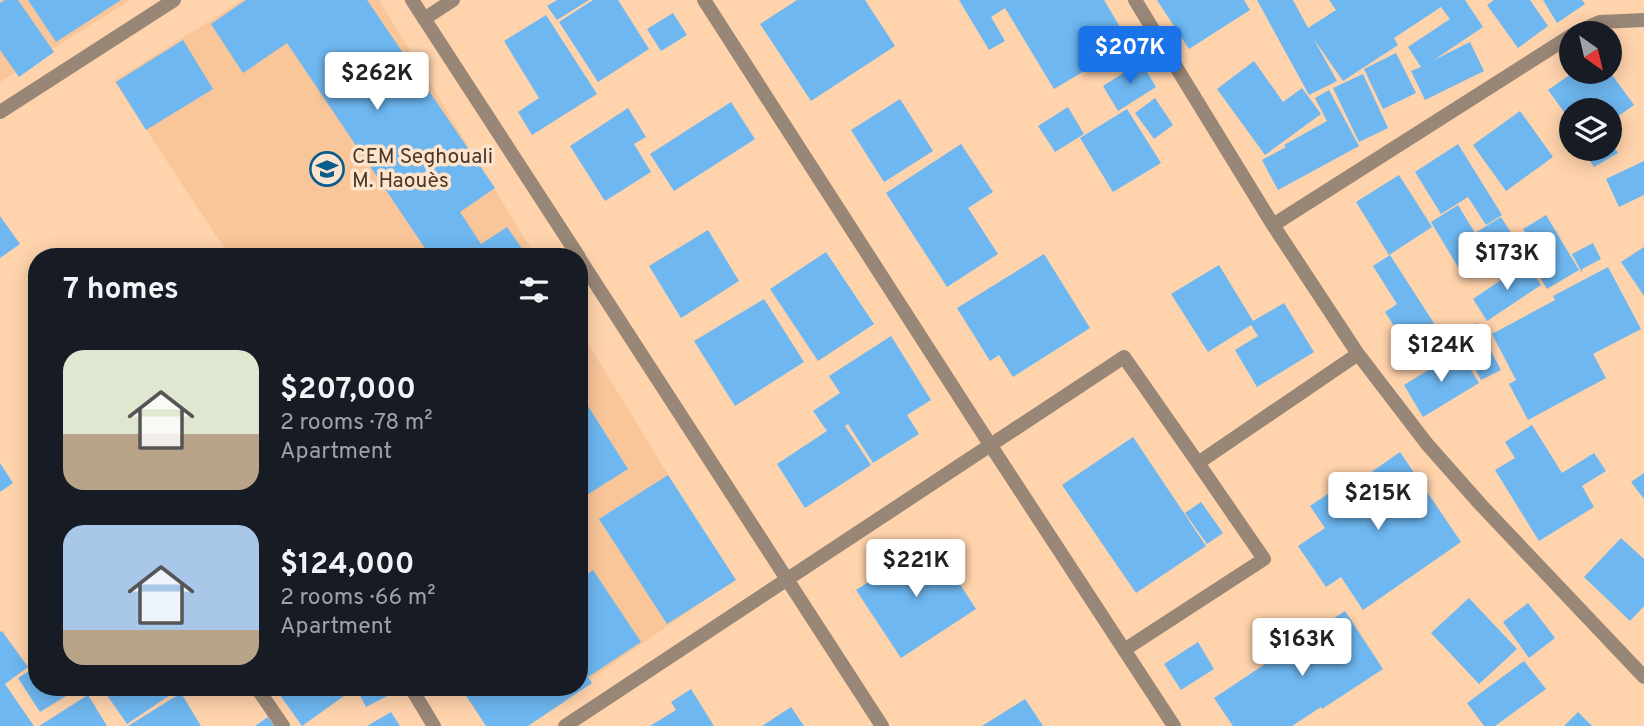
<!DOCTYPE html>
<html lang="en">
<head>
<meta charset="utf-8">
<style>
  :root { --surface:#171b24; --page:#20242c; --text:#f1f3f6; --muted:#9ea1a6; --accent:#1a73e8 }
  body { margin:0; font-family:Overpass,sans-serif; background:var(--page); color:var(--text); height:100vh; display:flex; flex-direction:column; font-size:26px; white-space:nowrap }
  * { box-sizing:border-box; margin:0 }
  p { font-size:23px; color:var(--muted) }
  .icon { flex:none; width:38px; height:38px; fill:none; stroke:currentColor; stroke-width:2; stroke-linecap:round; stroke-linejoin:round }
  .map { position:relative; flex:1; overflow:hidden }
  .drawer { position:absolute; left:28px; top:248px; width:560px; height:448px; display:flex; flex-direction:column; background:var(--surface); border-radius:28px; box-shadow:0 4px 18px #0003 }
  .drawer>* { flex:none }
  .needle { width:46px; rotate:146deg }
  .fabs { position:absolute; left:1559px; top:21px; display:grid; gap:14px }
  .fabs a { display:grid; place-items:center; width:63px; height:63px; border-radius:50%; background:var(--surface); box-shadow:0 4px 18px #0003; font-size:35px }
  .price { position:absolute; translate:-50% -60px; padding:0 16px; border-radius:7px; background:#fff; color:#222; font-size:23px; line-height:46px; filter:drop-shadow(0 2px 4px #0008) }
  .price::after { content:''; position:absolute; left:50%; top:42px; width:21px; height:16px; margin-left:-10px; background:inherit; clip-path:polygon(0 0,100% 0,50% 100%) }
  .price.current { background:var(--accent); color:#fff }
  ul { padding:0; list-style:none }
  li { display:flex; align-items:center; gap:21px; height:175px; padding:0 35px }
  li span { display:grid; place-items:center; flex:none; width:196px; height:140px; border-radius:21px; color:#555 }
  li>.icon { margin-inline-start:auto }
  span .icon { width:84px; height:84px; fill:#fffc; stroke-width:1 }
  li b { font-size:30px }
  h2 { display:flex; justify-content:space-between; align-items:center; height:84px; padding:0 35px; font-size:30px }
  .map>svg:first-child { display:block }
  .built { fill:#f8c699 }
  .building { fill:#6eb7f0 }
  .lines { fill:none; stroke-linecap:round; stroke-linejoin:round }
  .minor { stroke:#988676; stroke-width:14 }
  .labels { text-anchor:middle; dominant-baseline:central; stroke-width:7; stroke-linejoin:round; paint-order:stroke }
  .poi-label { font-size:21px; fill:#493728; stroke:#ffe4cd; text-anchor:start }
</style>
</head>
<body>
<div class="map">
<svg width="1644" height="726" viewBox="0 0 1644 726">
  <rect width="100%" height="100%" fill="#ffd3ac"/>
  <path class="built" d="M0 0H130L0 82Z
    M243 0H379L536 257H230L114 81Z
    M579 329 733 581 579 687Z"/>
  <path class="building" d="M5 0H18L54 52 19 77 0 50V3Z
    M28 0H121L56 42Z
    M246 0H367L495 188 460 212 481 244 507 227 528 257H431L287 43 243 73 211 24Z
    M557 0H589L557 20 547 6Z
    M593 0H618L649 49 598 82 559 22Z
    M797 0H865L895 46 811 101 760 24Z
    M959 0H1104L1130 44 1054 89 1005 8 991 17 1005 41 989 50Z
    M1157 0H1244L1250 10 1189 49Z
    M1257 0H1293L1308 28 1336 10 1329 0H1465L1483 27 1434 60 1470 42 1484 71 1425 100 1411 71 1421 67 1408 47 1450 19 1441 7 1394 38 1398 45 1343 81 1313 38 1337 81 1309 95Z
    M1494 0H1530L1548 26 1518 48 1487 5Z
    M1543 0H1582L1585 4 1557 23Z
    M673 13 687 35 661 51 647 29Z
    M546 15 597 94 532 135 518 112 539 98 504 41Z
    M183 40 213 89 146 130 116 82Z
    M1396 53 1416 93 1383 109 1364 69Z
    M1254 61 1283 102 1302 88 1321 114 1265 155 1217 89Z
    M1141 62 1156 87 1118 111 1103 86Z
    M1574 72H1610L1634 105 1610 122V110H1572V123L1548 90Z
    M1363 74 1388 128 1359 142 1333 88Z
    M1329 90 1359 146 1278 190 1262 160 1286 147 1284 145 1327 121 1315 98Z
    M1155 98 1173 125 1154 139 1135 113Z
    M900 99 933 151 884 182 851 130Z
    M731 102 755 139 674 191 650 154Z
    M1068 107 1084 134 1055 152 1038 126Z
    M628 108 646 137 634 144 651 172 605 201 570 146Z
    M1127 109 1161 163 1113 192 1080 138Z
    M1520 111 1553 157 1506 191 1473 145Z
    M1610 141 1618 153 1594 167 1582 149H1610Z
    M961 144 993 192 968 208 998 254 947 287 886 193Z
    M1458 144 1502 215 1486 225 1468 197 1441 214 1415 172Z
    M1644 161V195L1619 207 1606 179Z
    M1399 175 1432 227 1389 255 1356 202Z
    M1458 205 1475 233 1501 217 1515 239 1461 272 1431 222Z
    M1546 215 1579 270 1547 289 1527 257 1537 251 1523 229Z
    M0 216 20 244 0 258Z
    M708 230 739 281 681 318 649 266Z
    M1593 243 1601 259 1582 269V273L1572 254Z
    M1644 247V296L1621 262Z
    M826 252 874 324 818 361 770 289Z
    M1044 254 1090 328 1013 377 999 355 990 361 957 308Z
    M1390 255 1446 342 1417 361 1385 312 1397 304 1373 266Z
    M1526 263 1541 285 1487 321 1473 299Z
    M1219 265 1253 321 1284 303 1314 352 1257 387 1235 350 1258 336 1251 325 1208 352 1171 294Z
    M1608 267 1641 329 1593 354 1606 378 1528 420 1509 384 1516 380 1492 334 1555 300 1553 296Z
    M764 299 804 362 735 406 694 341Z
    M1476 323 1501 370 1481 380 1457 333Z
    M891 336 931 400 907 415 919 434 873 463 848 424 845 426 871 465 805 508 777 464 827 431 813 411 840 393 829 376Z
    M1459 351 1479 383 1423 417 1404 385Z
    M579 392 628 469 579 500Z
    M1532 425 1562 473 1594 453 1606 471 1582 486 1594 507 1539 541 1495 470 1515 458 1505 442Z
    M1133 437 1206 546 1136 593 1062 485Z
    M1400 452 1461 542 1363 610 1341 577 1326 587 1298 546 1325 528 1310 506 1350 479 1353 485Z
    M0 463 13 483 0 492Z
    M1644 473V499L1631 482Z
    M668 475 736 580 667 624 599 519Z
    M1201 502 1223 533 1207 544 1185 513Z
    M1621 538 1644 559V606L1630 621 1584 577Z
    M932 541 976 609 901 658 856 590Z
    M593 570 641 642 588 677 592 683 528 726H486L461 688H579V580Z
    M1469 598 1517 649 1479 684 1431 633Z
    M1528 603 1555 638 1529 658 1503 622Z
    M1345 611 1383 669 1322 709 1321 707 1292 726H1233L1214 698Z
    M2 631 28 667 5 684 34 726H0V632Z
    M1198 642 1214 669 1181 690 1164 664Z
    M1524 661 1546 689 1495 726H1484L1467 703Z
    M37 666V688H79L40 712 18 678Z
    M102 688H174L176 691 127 724Z
    M275 688H349L351 691 302 726Z
    M356 688H390L393 693 366 707Z
    M691 689 714 726H650L676 710 671 702Z
    M181 693 201 726H128Z
    M88 695 107 726H39Z
    M1025 699 1043 726H982Z
    M791 707 804 726H762Z
    M391 712 400 726H367Z
    M1578 712 1592 726H1564Z
    M268 717 274 726H255Z"/>
  <g class="lines">
    <path class="minor" d="M412 0 579 257
      M704 0 991 446 1174 726
      M1135 0 1273 225 1358 354 1427 444 1481 505 1644 677
      M424 19 453 0
      M1575 33 1600 22 1644 20
      M0 112 174 0
      M1273 225 1572 35
      M579 258 882 726
      M1124 650 1264 559 1198 463
      M257 688 283 726
      M411 688 434 726
      M565 726 1124 357 1198 463 1358 354"/>
  </g>
  <defs>
    <g id="school-ring" transform="scale(1.75)"><circle r="9.5" fill="#ffe4cd" stroke="#085c8e" stroke-width="1.5"/><path d="M0-5L7-2L0 1L-7-2ZM-4 1L0 2.5L4 1V4Q0 6-4 4Z" fill="#085c8e"/></g>
  </defs>
  <g fill-rule="evenodd">
    <use href="#school-ring" x="327" y="169"/>
  </g>
  <g class="labels">
    <g class="poi-label">
      <text x="352" y="157">CEM Seghouali<tspan x="352" dy="24">M. Haouès</tspan></text>
    </g>
  </g>
</svg>
<div class="fabs">
<a><svg class="needle" viewBox="-14 -14 28 28"><path d="M0-13l5 13h-10z" fill="#e53935"/><path d="M0 13l5-13h-10z" fill="#9ea1a6"/></svg></a>
<a><svg class="icon" aria-label="layers" viewBox="0 0 24 24"><path d="M12 4l9 5-9 5-9-5zM3 14l9 5 9-5"/></svg></a>
</div>
<b class="price current" style="left:1130px;top:86px">$207K</b>
<b class="price" style="left:377px;top:112px">$262K</b>
<b class="price" style="left:1507px;top:292px">$173K</b>
<b class="price" style="left:1441px;top:384px">$124K</b>
<b class="price" style="left:1378px;top:532px">$215K</b>
<b class="price" style="left:916px;top:599px">$221K</b>
<b class="price" style="left:1302px;top:678px">$163K</b>
<section class="drawer">
<h2>7 homes<svg class="icon" aria-label="filters" viewBox="0 0 24 24"><path d="M4 7h16M4 17h16"/><circle cx="9" cy="7" r="2"/><circle cx="15" cy="17" r="2"/></svg></h2>
<ul>
<li><span style="background:linear-gradient(#dfe7d0 60%,#b9a48a 0)"><svg class="icon" aria-label="home" viewBox="0 0 24 24"><path d="M3 11l9-7 9 7M6 9v11h12V9"/></svg></span><div><b>$207,000</b><p>2 rooms · 78 m²</p><p>Apartment</p></div></li>
<li><span style="background:linear-gradient(#a9c7e8 75%,#b9a48a 0)"><svg class="icon" aria-label="home" viewBox="0 0 24 24"><path d="M3 11l9-7 9 7M6 9v11h12V9"/></svg></span><div><b>$124,000</b><p>2 rooms · 66 m²</p><p>Apartment</p></div></li>
</ul>
</section>
</div>
</body>
</html>
